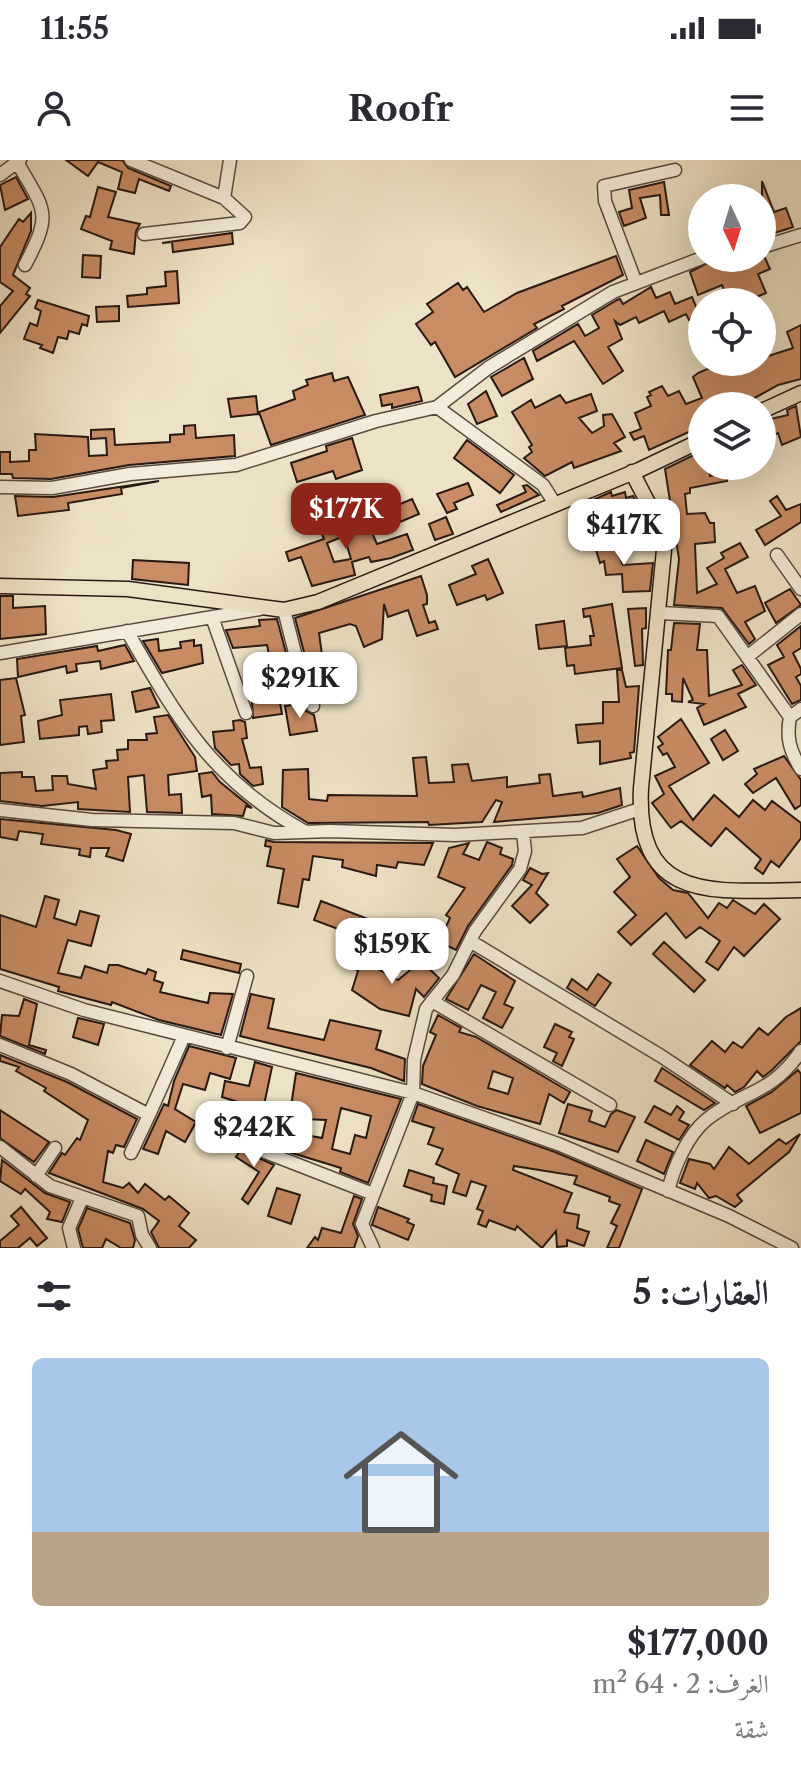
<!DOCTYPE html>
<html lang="ar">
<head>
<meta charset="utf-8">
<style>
  :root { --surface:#fff; --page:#f2f2f3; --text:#2b2b33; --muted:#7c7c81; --line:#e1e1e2; --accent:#8f2418 }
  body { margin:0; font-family:"Libre Caslon Text",Amiri,serif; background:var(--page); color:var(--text); direction:rtl; height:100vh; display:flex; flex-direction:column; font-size:30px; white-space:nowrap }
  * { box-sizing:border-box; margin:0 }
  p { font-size:26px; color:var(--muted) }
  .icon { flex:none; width:44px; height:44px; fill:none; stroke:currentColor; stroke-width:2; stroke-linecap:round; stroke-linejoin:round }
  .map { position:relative; height:1088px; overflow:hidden; direction:ltr }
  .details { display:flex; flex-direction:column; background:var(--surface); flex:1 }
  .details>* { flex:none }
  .needle { width:52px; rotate:176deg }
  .fabs { position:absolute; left:688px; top:24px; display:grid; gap:16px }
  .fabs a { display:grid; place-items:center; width:88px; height:88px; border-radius:50%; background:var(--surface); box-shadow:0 8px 32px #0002; font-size:40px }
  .price { position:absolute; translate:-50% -68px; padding:0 18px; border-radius:16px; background:#fff; color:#222; font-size:26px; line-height:52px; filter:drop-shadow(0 2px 4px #0008) }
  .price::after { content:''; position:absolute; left:50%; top:48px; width:24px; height:18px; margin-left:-12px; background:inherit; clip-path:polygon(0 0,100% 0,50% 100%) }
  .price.selected { background:var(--accent); color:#fff }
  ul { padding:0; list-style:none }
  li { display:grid; align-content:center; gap:16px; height:424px; padding:0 32px }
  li+li { border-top:2px solid var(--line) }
  li span { display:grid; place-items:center; height:248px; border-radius:12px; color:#555 }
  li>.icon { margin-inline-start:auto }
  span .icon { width:144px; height:144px; fill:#fffc; stroke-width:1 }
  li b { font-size:34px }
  h2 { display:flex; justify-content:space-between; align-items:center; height:96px; padding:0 32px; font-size:34px }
  .status { display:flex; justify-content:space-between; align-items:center; height:56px; padding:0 40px; background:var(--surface); direction:ltr }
  .status svg { height:22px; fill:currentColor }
  header { display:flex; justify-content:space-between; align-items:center; height:104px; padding:0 32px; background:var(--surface); font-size:36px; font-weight:800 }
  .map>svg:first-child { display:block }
  .building { fill:#c98c64; stroke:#271812; stroke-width:2; fill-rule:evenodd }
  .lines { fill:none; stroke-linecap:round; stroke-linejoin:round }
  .minor-casing { stroke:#594a3f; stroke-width:15 }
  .major-casing { stroke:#271812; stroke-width:17 }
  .minor { stroke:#f4ecda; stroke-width:12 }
  .major { stroke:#eee2c6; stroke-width:14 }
</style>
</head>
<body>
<div class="status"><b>11:55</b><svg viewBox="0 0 49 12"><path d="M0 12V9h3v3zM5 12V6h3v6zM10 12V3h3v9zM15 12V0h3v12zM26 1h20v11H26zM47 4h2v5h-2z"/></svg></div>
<header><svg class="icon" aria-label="menu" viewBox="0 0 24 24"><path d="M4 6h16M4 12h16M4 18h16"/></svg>Roofr<svg class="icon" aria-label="person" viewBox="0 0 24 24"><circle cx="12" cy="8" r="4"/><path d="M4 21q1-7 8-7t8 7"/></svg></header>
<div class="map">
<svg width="801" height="1088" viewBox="0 0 801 1088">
  <rect width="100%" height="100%" fill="#eee2c6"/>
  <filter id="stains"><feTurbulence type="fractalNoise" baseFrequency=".0025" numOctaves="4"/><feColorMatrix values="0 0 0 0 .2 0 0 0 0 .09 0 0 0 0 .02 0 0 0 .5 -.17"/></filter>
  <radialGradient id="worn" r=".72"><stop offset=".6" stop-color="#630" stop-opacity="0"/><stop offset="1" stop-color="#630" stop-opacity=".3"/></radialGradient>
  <path class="building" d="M66 0H122L128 8 171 26 169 31 139 19 135 33 118 29 122 12 98 2 88 16Z
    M16 17 28 39 5 50 0 25Z
    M762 21 774 52 786 48 793 67 762 77Z
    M664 22 669 55H661L660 35 640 38 646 58 624 66 619 52 632 48 629 30Z
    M98 27 116 32 108 57 140 64 136 71 134 94 110 89 112 81 81 69 86 56 90 57Z
    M31 53V71L13 115 30 128 26 134 30 136 0 173V146L13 131 0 122V87L19 59 23 62Z
    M232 73 233 84 173 92 172 82 162 83Z
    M83 95 101 96 100 118 82 117Z
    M616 96 623 115 562 146 564 149 534 164 537 168 455 217 435 182 431 185 416 164 433 152 427 144 458 123 463 130 467 127 484 152 517 133Z
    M717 98H733L735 104 749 98H765L770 109 758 114 766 133 744 142H729L722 125 698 135 690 112Z
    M177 111 179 143 128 147 127 136 147 134V128L166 126 165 112Z
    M651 127 656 138 670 132 675 144 692 137 700 156 689 160 686 154 669 162 664 151 639 163 636 157 620 165 615 161 622 179 608 187 623 211 603 224 574 181 537 201 533 191 578 164 585 176 599 168 592 155 617 140 620 139 623 144Z
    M38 140 89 156 87 166 82 164 79 174 69 171 67 179 58 177 53 193 40 188 42 185 24 179 30 163 37 166 41 151 35 148Z
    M119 146V161L97 162 96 147Z
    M801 165V219L778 225 740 246H702V266L649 290 644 276 634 280 630 273 641 269 635 253 651 246 647 237 651 235 649 232 662 226 668 236 679 231 686 244 702 238 693 217 698 213 723 202H762L765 197 793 188 787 172Z
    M524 198 533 219 502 236 491 217Z
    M332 213 334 221 348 217 365 255 271 285 259 252 295 239 293 231 308 225 306 220Z
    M418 227 422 241 392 248V244L382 246 380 235Z
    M486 231 497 256 477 264 468 244Z
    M591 234 597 251 579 258 592 273 604 266 603 255 612 254 625 277 614 283 621 291 574 308 572 302 545 316 524 298 532 292 529 287 532 285 512 252 531 240 535 248 560 235 566 243Z
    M256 236 258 254 231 257 228 239Z
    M796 246 801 277 782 285 778 273 762 280V261L788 255 787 250Z
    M195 265 196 278 234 275 235 296 129 305 51 319 13 318 12 314H0V292H10V302L29 301V290H36L35 274 88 277 89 296 107 295 106 278 91 279V270L114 269 115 285 170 282V275L184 274V266Z
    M352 278 362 310 336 319 333 311 297 322 291 303 327 291 326 286Z
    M467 280 514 315 500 333 454 298Z
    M702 291V306H709L710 316 726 313 727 321 690 328V333L685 334 687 354 705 353 710 363H714L715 382 695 384 697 433 717 424 707 408 724 398 721 393 740 383 748 397 725 409 737 433 755 426 765 451 745 462 755 479 749 484 722 448 674 445 679 399 665 309Z
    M159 321 121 328 122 334 68 343 69 350 18 356 15 336 53 337Z
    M468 323 473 335 454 343 457 349 447 353 437 334Z
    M527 325 539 335 501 352 497 345 526 332 523 326Z
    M611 332 612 336 625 332 626 338 633 336 653 376 635 381 628 359 622 360 620 353 589 367 580 346Z
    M777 336 786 350 801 344V362L765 385 756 370 781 356 770 341Z
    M412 339 419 354 400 362 393 347Z
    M364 355 377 384 407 374 413 390 391 398 371 402 369 397 352 402 355 415 312 426 301 397 289 401 286 392 324 379 321 372ZM344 376 351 399 334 402 327 383Z
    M446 357 453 374 435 380 429 364Z
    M609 375 623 405 653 403 650 431 623 432 622 414 606 415 604 401 600 403 593 380Z
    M488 399 503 433 487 440 485 435 457 445 449 425 476 414 472 406Z
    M133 400 189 403 188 425 132 419Z
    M421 416 427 435V444L423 445 429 463 435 461 438 469 417 476 408 450 388 457 384 444 382 479 364 487 356 466 350 464 319 473 326 524 313 526 295 458Z
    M790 429 801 445 776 463 765 443Z
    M0 436H13V448L45 446 46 474 0 479Z
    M612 444 622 508 575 514 574 505 567 506 565 488 591 485 590 476H594L590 456 584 457 583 449Z
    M646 448V468L642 469 643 505 635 506 628 449Z
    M277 459 294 523 276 527 267 485 233 488 226 470 260 466 259 460Z
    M564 461 567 486 539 489 536 465Z
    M674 463 700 464 697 490H707L709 536 742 525 733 510 742 505 756 525 738 534 746 547 704 565 697 548 704 544 688 542 693 540 683 518 682 542 672 541V534H666L668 490H671Z
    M801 466V488L793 493 801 509V514L796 517 801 526V540L792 544 768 505 784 497 777 485Z
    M158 479 159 491 181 488 180 482 194 480V486L201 485 203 503 162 513 143 481Z
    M125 485 134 501 101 509 100 501 76 504 77 511 67 513 66 506 18 517 17 499 97 486 98 491Z
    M617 510H622L626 527 639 526 634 592 630 593 631 598 600 604V581L578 583 576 565 603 563V542H619Z
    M16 518 25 555 21 556 24 582 0 585V520Z
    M150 528 159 547 136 552 132 532Z
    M111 534 114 560 101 561 102 572 88 574 87 566 79 567V575L40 579 38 561 62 555 60 540Z
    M296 535 306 551 314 555 317 571 290 575 285 546 299 544Z
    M279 537 282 554 253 558 252 542Z
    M168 555 195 597 197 611 168 615 169 635 181 634 182 653 147 652 144 615 128 617 130 652 78 649V642L42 646 0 641V613L22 612V617H34L36 631 53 630 52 616H67L68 624 96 629 93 610 107 608 106 601 118 600 117 590 128 589V580H147L146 574 157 573 154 557Z
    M681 559 709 603 669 626 693 660 714 635 739 657 753 640 765 650 772 641 801 663V678L779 707 771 701 763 714 755 708 761 699 726 668 711 686 681 661 671 668 652 643 664 634 655 616 675 607 667 593 663 595 658 587 663 584 658 577Z
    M240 560 245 562 247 578 242 579 250 608 261 607 263 624 253 626 240 614 239 604 231 605 215 588 213 572 234 570 233 561Z
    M725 570 738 591 723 600 711 579Z
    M784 596 801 620V645L795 649 776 618 753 633 745 624 757 614 754 609Z
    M426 597 429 623 454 622 452 605 468 604 472 621 507 617V627L540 623 539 615 550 614 553 636 582 632 583 637 620 628 622 645 598 653 494 662 502 642 496 640 482 662 429 665 428 662 308 663 282 647 283 610 308 609 309 639 327 641 328 635 417 636 413 598Z
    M212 612 220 622 252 648 246 646 243 656 212 654 211 635 202 637 199 614Z
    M0 659 116 670 131 674 123 701 106 696 109 688H91L90 697 79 695 80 689 41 684 43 674 19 671 17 680 0 677Z
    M266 680 274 682 433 683 424 705 398 702 396 708 377 705 376 716 342 707 343 700 313 696 309 720 303 719 298 747 278 743 284 709 267 706 271 687 265 686Z
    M487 682 502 688 500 694 513 699 512 705 468 766 456 790 439 782 450 758 446 755 465 728 438 717 449 688 469 683 463 694 479 700Z
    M637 686 659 718 673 730 688 733 708 758 719 743 727 748 733 740 755 754 764 744 780 759 744 796 734 787 718 810 706 802 720 781 700 767 686 778 666 753 631 785 618 772 636 755 614 732 630 717 617 699Z
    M530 708 542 714 548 713 536 733 548 745 530 763 512 746 532 725 523 720Z
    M45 736 59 740 54 758 76 765 80 751 99 756 91 786 68 780 58 813 81 818 85 806 107 813 109 805H118L146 814 148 809 156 812 154 820 163 823 160 832 208 843 210 833 233 834 221 875 159 860 112 842 111 845 58 831 59 827 0 809V755L36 767Z
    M321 741 368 759 362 773 348 768 346 772 314 760Z
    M664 782 705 820 694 832 653 794Z
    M183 790 241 804 239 813 181 799Z
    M360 793 368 797 366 802 398 820 421 801 439 818 424 837 416 829 409 856 380 849 352 830 358 811 352 807Z
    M474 794 515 821 504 844 513 848 502 868 483 858 496 832 481 825 468 850 446 839Z
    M598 814 611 823 595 846 567 828 572 819 587 830Z
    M251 834 274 839 268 868 324 880 330 860 381 871 376 889 405 899 404 921 371 908 240 876Z
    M24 839 37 844 29 885 46 890 45 894 0 876 2 855 19 856Z
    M801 848V881L772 910 763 917 757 911 744 927 735 932 727 925 725 928 690 905 712 881 725 892 733 882 742 888 759 868 768 875 786 857Z
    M438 855 461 868 459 872 476 877 570 932 564 943 549 934 540 964 477 946 422 924 423 906 436 875 430 872ZM493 911 513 918 508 934 488 928Z
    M78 858 104 864 98 885 73 877Z
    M555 864 572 872 569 877 574 879 562 906 553 901 557 893 544 887Z
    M189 886 236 898 230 919 210 913 205 930 183 924 175 949 196 962 185 982 166 971 158 994 143 989 164 944 168 946 174 921Z
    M0 895 67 922 137 959 124 987 116 985 113 993 108 991 103 1022 123 1028 129 1023 138 1033 145 1024 165 1040 169 1036 189 1053 179 1066 196 1080 189 1088H159L151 1072 159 1061 143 1049 49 1013 62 993 65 995 77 978 80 980 88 960 44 931 46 928 16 911 19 907 0 901Z
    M255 902 272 907 263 950 222 937 225 921 249 926Z
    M662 908 715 943 704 950 655 921Z
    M798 910 801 914V953L760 973 746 946 772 932Z
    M296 913 401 939 368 1023 340 1012 341 1008 289 992 295 973 322 978 326 960 304 959V955L290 953ZM341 948 371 956 366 978 355 975 350 994 332 989Z
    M418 944 555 992 642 1029 619 1088H607L617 1066 611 1063 620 1045 609 1041 610 1037 574 1024 577 1016 514 1006 513 1010 572 1033 564 1052 579 1055 577 1068 589 1072 584 1086 567 1080V1086L557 1087 556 1071 542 1088 517 1066 515 1070 489 1060 486 1067 478 1064 483 1051 477 1049 486 1026 471 1021 466 1036 453 1032 459 1014 436 1004 443 989 428 984 434 968 412 961Z
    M568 944 592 951 589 961 605 967 611 954 617 950 635 957 618 992 559 973Z
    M654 946 671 955 677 946 684 952 679 960 689 965 679 980 645 962Z
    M0 950 49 982 34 1002 0 978Z
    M800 974 789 992 737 1035 742 1041 735 1047 716 1036 709 1038 697 1023 695 1029 680 1023 689 999 710 1004 714 1009 729 987 749 1004 779 979 786 984Z
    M646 980 673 992 664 1014 637 1001Z
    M246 982 257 989 259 998 274 1005 248 1044 242 1039 259 1012 236 997Z
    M2 1000 45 1033 70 1042 62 1062 47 1059 50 1052 25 1029 21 1034 0 1021Z
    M409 1010 434 1018 433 1023 447 1026 444 1044 431 1041 432 1035 404 1026Z
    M277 1028 300 1035 291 1064 268 1056Z
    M354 1036 362 1039 353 1064 358 1076 354 1088H307L315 1077 318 1080 322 1068 341 1073Z
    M21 1047 47 1078 37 1086 30 1078 18 1088H0V1081L19 1065 11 1056Z
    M378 1047 409 1059 407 1062 414 1065 408 1080 372 1065Z
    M87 1048 130 1063 135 1080 133 1088H121L106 1079 102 1088H83L78 1069Z"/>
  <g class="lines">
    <g class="minor-casing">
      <path id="minor" d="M131 0 224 38 245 57 240 63 144 74
        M17 2C45 51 53 52 25 105
        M0 15 20 0
        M224 38 230 0
        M762 87 801 75
        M636 123 605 41 604 26 675 10
        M0 327 52 328 130 314 236 305 376 261 437 247
        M555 344 543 325 437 247 488 208 613 132 702 98
        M777 395 801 429
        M284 450 305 532 313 546
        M660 453 718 456 790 557
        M212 457 246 553
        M127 471C177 558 213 621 304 671
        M0 493 260 449
        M747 497 801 454
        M801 549 790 557C786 578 790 591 801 609
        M0 650 92 660 234 663 274 673 330 671 455 675 582 668 640 649
        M470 781 661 896 733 944
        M0 821 84 850 413 933 558 984 729 1056 792 1088
        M432 841 610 945
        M0 885 71 914 149 955 184 876
        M227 888 247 816
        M0 987 50 1026 138 1056 142 1075 150 1088
        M265 992 373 1034
        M131 993 149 955
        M36 1016 55 988
        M668 1031C674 1007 687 976 706 960 743 930 770 936 801 891
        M74 1088 69 1068 82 1038
        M373 1088 362 1064 413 933 414 900 426 849 453 815 475 771 520 709 525 691 523 673"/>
    </g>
    <g class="major-casing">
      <path id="major" d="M762 251 801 233
        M632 312 662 370 664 390 641 628C635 744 715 731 801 730
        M0 426 128 429 284 450 318 442 639 310 702 280"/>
    </g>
    <use href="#minor" class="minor"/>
    <use href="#major" class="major"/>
  </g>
  <rect width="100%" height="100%" filter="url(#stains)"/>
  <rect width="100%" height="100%" fill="url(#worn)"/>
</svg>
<div class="fabs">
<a><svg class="needle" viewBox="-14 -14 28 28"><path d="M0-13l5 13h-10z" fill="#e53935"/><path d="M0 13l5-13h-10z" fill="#7c7c81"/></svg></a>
<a><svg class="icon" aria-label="locate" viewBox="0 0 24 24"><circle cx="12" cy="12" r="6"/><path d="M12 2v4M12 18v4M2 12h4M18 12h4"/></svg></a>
<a><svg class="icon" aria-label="layers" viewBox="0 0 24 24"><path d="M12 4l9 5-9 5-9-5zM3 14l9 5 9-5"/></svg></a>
</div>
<b class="price selected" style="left:346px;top:391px">$177K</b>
<b class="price" style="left:624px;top:407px">$417K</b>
<b class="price" style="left:300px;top:560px">$291K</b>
<b class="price" style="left:392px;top:826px">$159K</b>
<b class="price" style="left:254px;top:1009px">$242K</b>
</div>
<section class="details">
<h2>العقارات: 5<svg class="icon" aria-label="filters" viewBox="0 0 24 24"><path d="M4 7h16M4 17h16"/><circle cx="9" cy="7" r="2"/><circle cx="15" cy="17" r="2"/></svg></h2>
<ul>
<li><span style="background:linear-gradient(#a9c7e8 70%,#b9a48a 0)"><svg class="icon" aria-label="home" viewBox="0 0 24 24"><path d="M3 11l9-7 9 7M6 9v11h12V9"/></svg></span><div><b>$177,000</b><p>الغرف: 2 · 64 m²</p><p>شقة</p></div></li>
</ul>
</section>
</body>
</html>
